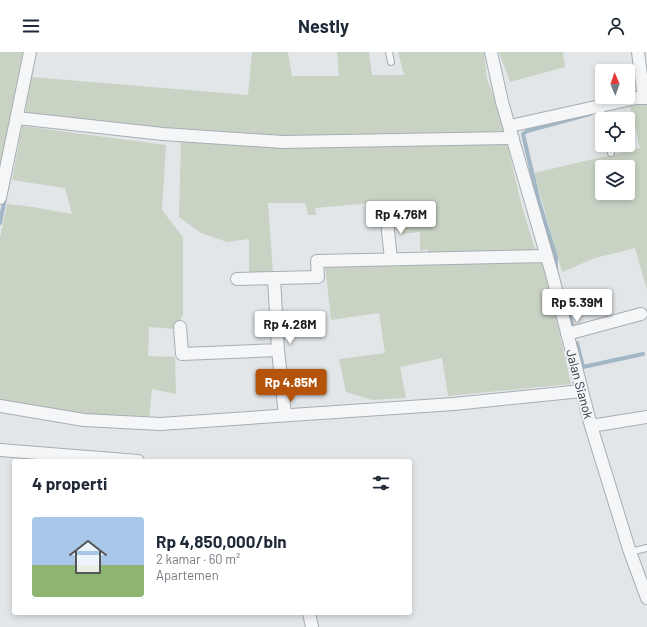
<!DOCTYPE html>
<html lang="id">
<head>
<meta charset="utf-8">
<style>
  :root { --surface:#fff; --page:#f6f6f7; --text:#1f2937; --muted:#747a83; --line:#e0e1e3; --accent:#b45309 }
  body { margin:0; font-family:Barlow,sans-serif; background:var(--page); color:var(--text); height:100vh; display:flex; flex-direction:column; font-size:15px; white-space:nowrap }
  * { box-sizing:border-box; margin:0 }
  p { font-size:13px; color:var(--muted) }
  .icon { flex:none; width:22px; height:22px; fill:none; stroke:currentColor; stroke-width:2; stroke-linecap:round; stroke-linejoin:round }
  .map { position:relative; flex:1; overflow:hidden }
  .drawer { position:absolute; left:12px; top:407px; width:400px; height:156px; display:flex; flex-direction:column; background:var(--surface); border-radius:4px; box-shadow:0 2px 6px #0003 }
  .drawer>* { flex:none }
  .needle { width:26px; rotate:358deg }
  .tools { position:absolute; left:595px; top:12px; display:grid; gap:8px }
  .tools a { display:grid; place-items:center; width:40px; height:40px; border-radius:4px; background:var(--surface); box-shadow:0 2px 6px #0003; font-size:20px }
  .price { position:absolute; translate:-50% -34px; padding:0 9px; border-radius:4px; background:#fff; color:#222; font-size:13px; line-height:26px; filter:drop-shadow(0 1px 2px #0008) }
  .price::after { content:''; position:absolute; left:50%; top:24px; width:12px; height:9px; margin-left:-6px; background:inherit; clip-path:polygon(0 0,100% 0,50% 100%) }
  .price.on { background:var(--accent); color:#fff }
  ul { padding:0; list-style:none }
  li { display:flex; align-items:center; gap:12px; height:100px; padding:0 20px }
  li+li { border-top:1px solid var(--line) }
  li span { display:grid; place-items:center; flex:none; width:112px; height:80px; border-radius:4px; color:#555 }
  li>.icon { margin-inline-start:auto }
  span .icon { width:48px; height:48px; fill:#fffc; stroke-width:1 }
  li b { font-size:17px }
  h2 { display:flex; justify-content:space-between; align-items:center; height:48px; padding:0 20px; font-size:17px }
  header { display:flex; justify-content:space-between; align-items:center; height:52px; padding:0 20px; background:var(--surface); font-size:18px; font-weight:700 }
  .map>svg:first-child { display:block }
  .green { fill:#c9d3c4; fill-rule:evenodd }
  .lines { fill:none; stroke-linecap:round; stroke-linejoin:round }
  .stream { stroke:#a1b7c6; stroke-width:4 }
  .lane-casing { stroke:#a8adb3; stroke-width:8 }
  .street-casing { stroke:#a8adb3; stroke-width:14 }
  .lane { stroke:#f5f6f8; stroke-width:6 }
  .street { stroke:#f5f6f8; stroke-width:12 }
  .labels { text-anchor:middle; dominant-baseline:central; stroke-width:3.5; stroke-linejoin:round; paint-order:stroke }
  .street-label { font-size:13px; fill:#2c3540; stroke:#f2f4f7 }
</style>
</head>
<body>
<header><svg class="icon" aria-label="menu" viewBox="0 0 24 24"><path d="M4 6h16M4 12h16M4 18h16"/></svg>Nestly<svg class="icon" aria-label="person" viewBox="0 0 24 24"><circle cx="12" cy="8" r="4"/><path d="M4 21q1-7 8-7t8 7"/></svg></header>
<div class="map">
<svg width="647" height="575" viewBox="0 0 647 575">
  <rect width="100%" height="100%" fill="#e2e6e9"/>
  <path class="green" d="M0 0H25L0 128Z
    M252 0H288L292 24H339L337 0H369L372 23H404L398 0H484L487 27 507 82C429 85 350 87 272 84 189 80 107 71 25 63L31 25 248 43Z
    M499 0H563L565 15 510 30Z
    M647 49V238L635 196 595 206 562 220 534 121 640 96 630 55ZM602 115H628V141H602Z
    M22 74 166 93 162 158 183 185V263L175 277 149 275 148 304 175 305 176 342 152 337 149 369 117 368 0 352V186L7 152 33 155 72 162 65 136 12 128Z
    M181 87 507 91 522 155 536 200 428 203V197L420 199V180L400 182 397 154 372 151 315 156 316 163H308L305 151H268L273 221H249V187L227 190 201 181 179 165Z
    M543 208 571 332 448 344 442 306 400 315 406 346 372 348 346 340 339 307 385 301 379 261 331 268 325 213Z"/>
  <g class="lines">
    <path class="stream" d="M0 171 5 146
      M556 219V205L539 150 523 82 527 79 590 62
      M565 248 573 277
      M577 291 583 315 643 302"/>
    <g class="lane-casing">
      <path id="lane" d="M389 0 391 10
        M600 54 603 67
        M609 93 611 101
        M630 500 647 496"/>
    </g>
    <g class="street-casing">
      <path id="street" d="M491 0 502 50 552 222 591 374 630 500 647 546
        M638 0 644 46
        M17 66 163 82 283 90 513 86
        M510 74 636 46H647
        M0 146 30 0
        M386 160 391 207
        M274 226 278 298 285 363
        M237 227 318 225 317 209 547 204
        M180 275 182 302 278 298
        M567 282 641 262
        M0 354 84 368 160 372 454 352 582 339
        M591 374 647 365
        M0 398 138 409
        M309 561 312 575"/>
    </g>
    <use href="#lane" class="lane"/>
    <use href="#street" class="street"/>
  </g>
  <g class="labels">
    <g class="street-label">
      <text transform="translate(580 332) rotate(75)">Jalan Sianok</text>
    </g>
  </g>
</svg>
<div class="tools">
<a><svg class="needle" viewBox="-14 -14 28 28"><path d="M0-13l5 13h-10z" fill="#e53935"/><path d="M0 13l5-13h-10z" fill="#747a83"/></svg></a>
<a><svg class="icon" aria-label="locate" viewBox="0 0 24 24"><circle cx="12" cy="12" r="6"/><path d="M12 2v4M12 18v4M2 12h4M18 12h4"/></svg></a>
<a><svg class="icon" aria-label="layers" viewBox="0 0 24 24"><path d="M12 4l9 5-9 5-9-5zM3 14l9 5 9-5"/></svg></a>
</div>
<b class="price" style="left:401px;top:183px">Rp 4.76M</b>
<b class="price" style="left:577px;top:271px">Rp 5.39M</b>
<b class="price" style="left:290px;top:293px">Rp 4.28M</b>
<b class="price on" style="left:291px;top:351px">Rp 4.85M</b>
<section class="drawer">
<h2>4 properti<svg class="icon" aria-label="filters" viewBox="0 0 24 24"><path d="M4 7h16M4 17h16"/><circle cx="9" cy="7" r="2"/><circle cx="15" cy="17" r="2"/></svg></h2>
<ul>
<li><span style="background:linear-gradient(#a9c7e8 60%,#8fb573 0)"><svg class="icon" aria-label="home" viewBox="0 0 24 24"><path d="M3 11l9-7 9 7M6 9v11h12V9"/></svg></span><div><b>Rp 4,850,000/bln</b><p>2 kamar · 60 m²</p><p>Apartemen</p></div></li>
</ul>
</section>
</div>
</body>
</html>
